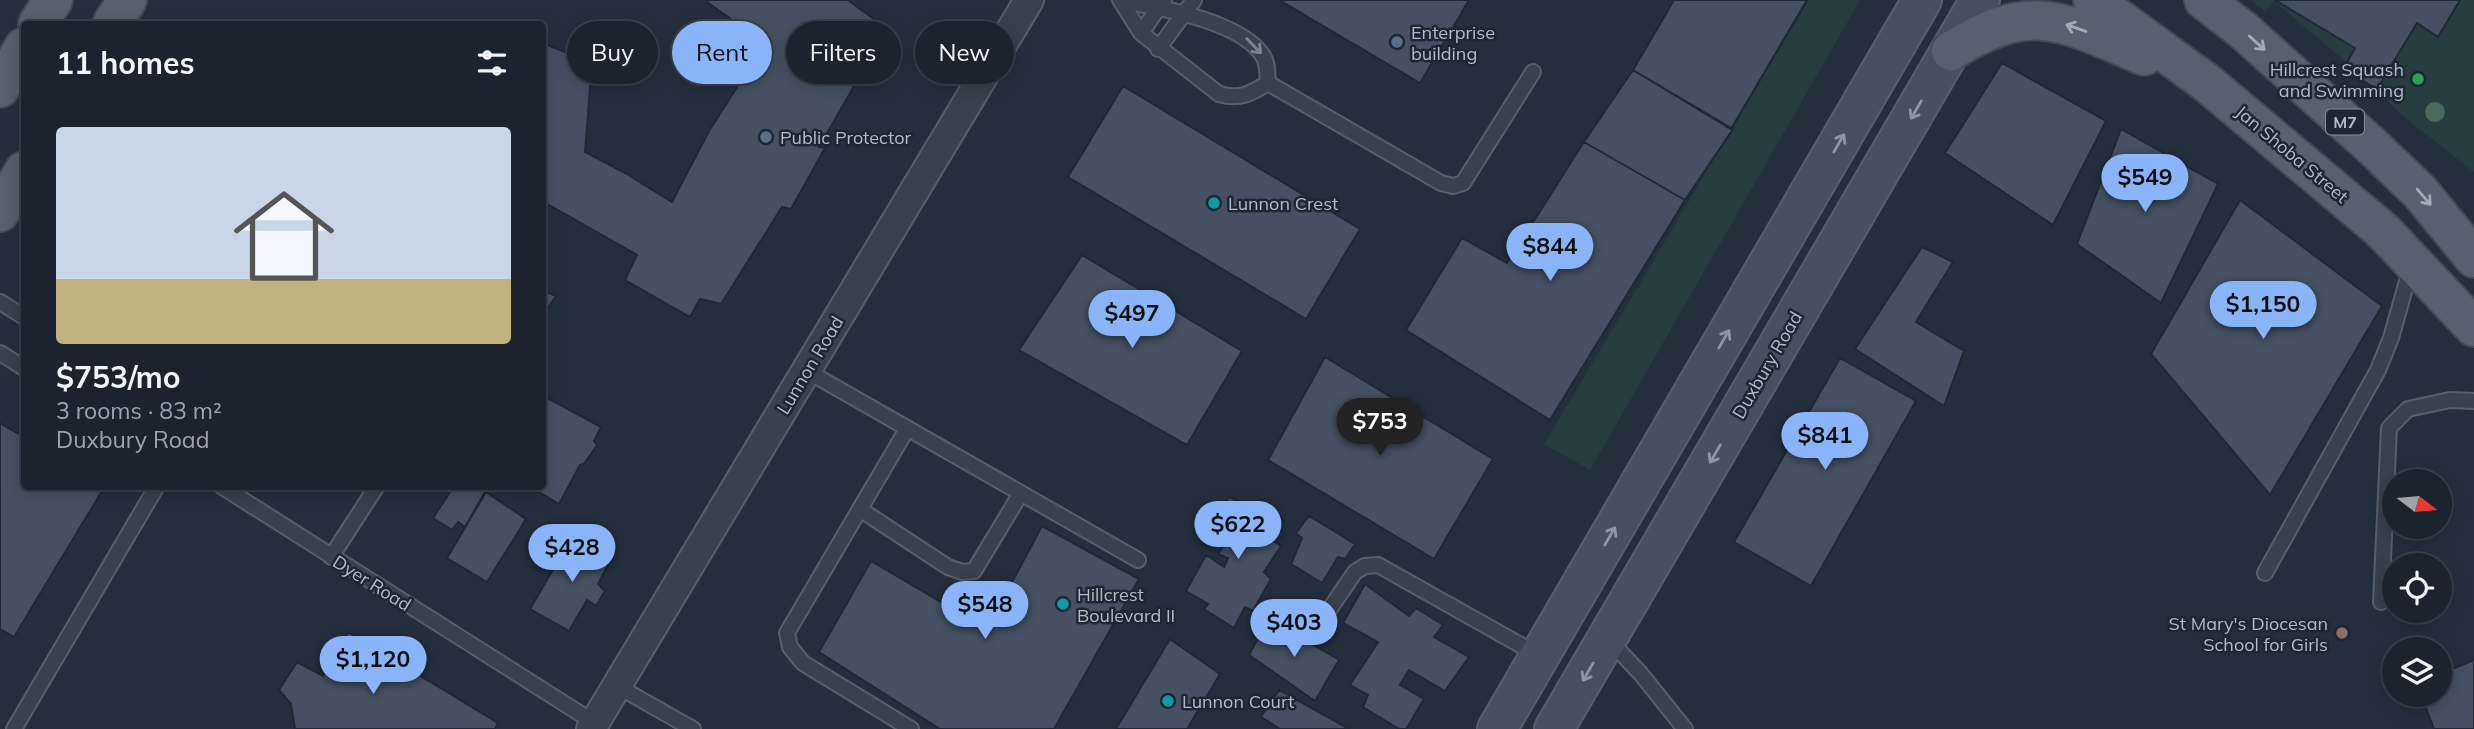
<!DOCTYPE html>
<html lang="en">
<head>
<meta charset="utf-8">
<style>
  :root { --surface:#1b232e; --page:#242b36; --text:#f1f3f6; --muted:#a0a4aa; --line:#39404a; --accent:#8ab4f8 }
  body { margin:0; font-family:Mulish,sans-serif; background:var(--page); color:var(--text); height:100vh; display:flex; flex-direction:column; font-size:26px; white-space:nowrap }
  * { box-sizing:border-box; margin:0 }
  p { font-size:23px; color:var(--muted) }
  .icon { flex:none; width:38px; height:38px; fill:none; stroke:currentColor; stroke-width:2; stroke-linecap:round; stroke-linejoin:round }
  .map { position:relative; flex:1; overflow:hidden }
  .drawer { position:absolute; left:21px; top:21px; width:525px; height:469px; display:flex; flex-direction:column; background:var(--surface); border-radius:7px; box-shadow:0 4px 18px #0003,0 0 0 2px var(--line) }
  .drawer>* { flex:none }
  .top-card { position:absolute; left:567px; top:21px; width:665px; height:63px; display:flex; gap:14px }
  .needle { width:46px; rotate:106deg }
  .tools { position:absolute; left:2382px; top:469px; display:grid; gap:14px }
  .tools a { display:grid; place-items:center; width:70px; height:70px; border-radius:50%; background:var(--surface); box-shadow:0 4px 18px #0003,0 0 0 2px var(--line); font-size:35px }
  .price { position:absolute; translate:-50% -60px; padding:0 16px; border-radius:24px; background:var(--accent); color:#111; font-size:23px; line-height:46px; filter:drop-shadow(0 2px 4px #0008) }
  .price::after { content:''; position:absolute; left:50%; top:42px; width:21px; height:16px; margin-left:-10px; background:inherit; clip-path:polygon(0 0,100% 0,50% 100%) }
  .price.on { background:#222; color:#fff }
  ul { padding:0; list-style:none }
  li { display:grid; align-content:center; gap:14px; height:371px; padding:0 35px }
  li span { display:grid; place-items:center; height:217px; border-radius:7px; color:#555 }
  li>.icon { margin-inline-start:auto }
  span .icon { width:126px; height:126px; fill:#fffc; stroke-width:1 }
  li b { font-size:30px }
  h2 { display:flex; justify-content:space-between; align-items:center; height:84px; padding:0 35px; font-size:30px }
  .pill { padding:0 24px; border-radius:32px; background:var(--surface); box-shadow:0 4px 18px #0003,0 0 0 2px var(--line); font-size:24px; line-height:63px }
  .pill.on { background:var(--accent); color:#111 }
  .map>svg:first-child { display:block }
  .green { fill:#263c3f }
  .building { fill:#455162; stroke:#1f2835; stroke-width:2 }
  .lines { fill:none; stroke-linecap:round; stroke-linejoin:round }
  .service-casing { stroke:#565f6c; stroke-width:18 }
  .minor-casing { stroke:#565f6c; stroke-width:32 }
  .secondary-casing { stroke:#565f6c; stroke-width:42 }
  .primary-casing { stroke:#414a57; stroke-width:42 }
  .service { stroke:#38414e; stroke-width:14 }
  .minor { stroke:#38414e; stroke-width:28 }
  .secondary { stroke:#465061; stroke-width:38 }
  .primary { stroke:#56606e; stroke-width:38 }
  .tree { fill:#4b6a5d }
  .oneway { stroke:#a1aab7 }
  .oneway2 { stroke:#7c8592 }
  .oneway3 { stroke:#8e96a5 }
  .service-dot { fill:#5c6f8a; stroke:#1d2633; stroke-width:2.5 }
  .leisure-dot { fill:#2e9e5b; stroke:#1d2633; stroke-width:2.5 }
  .culture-dot { fill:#0f9aa8; stroke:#1d2633; stroke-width:2.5 }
  .education-dot { fill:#8d6e63; stroke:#1d2633; stroke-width:2.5 }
  .labels { text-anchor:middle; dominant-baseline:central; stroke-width:5; stroke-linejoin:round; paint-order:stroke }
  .shield { fill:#1d2633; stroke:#878f9c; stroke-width:2 }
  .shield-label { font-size:16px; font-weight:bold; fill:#b4bcc9 }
  .poi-label { font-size:18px; fill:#b4bcc9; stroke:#1d2633; text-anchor:start }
  .street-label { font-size:18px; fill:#b4bcc9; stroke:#1d2633 }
</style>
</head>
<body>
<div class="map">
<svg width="2474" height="729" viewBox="0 0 2474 729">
  <rect width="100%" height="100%" fill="#242f3e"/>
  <path class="green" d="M1809 0H1860L1590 470 1544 444Z
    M2251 0H2474V172L2399 113 2377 89 2343 69 2346 62 2274 1 2265 12Z"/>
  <path class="building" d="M709 0H848L887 29 819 147 825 148 791 209 782 207 721 304 700 299 690 317 625 280 637 255 542 201V43L578 57 591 76 585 152 627 174 672 202 709 131 765 43 707 2Z
    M1279 0H1469L1420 83Z
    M1674 0H1807L1731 129 1633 70Z
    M2275 0H2460L2438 37 2417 23 2377 89 2343 69 2355 48Z
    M2002 63 2106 121 2053 225 1945 153Z
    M1633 70 1733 129 1685 200 1584 142Z
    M1123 86 1360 229 1306 319 1068 177Z
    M2121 129 2218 184 2161 303 2077 244Z
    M1584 142 1685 200 1550 420 1406 330 1462 238 1507 263Z
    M2240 200 2382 306 2270 495 2151 354Z
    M1922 247 1953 262 1916 322 1964 351 1944 406 1855 349Z
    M1082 255 1242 351 1187 445 1019 350Z
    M542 290 556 296 542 317Z
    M1325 357 1493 459 1434 559 1268 460Z
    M1840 358 1916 401 1811 586 1734 542Z
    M542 395 601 427 594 441 597 445 584 464 580 465 559 504 529 486H542Z
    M0 423 24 437V486H105L14 637 0 629Z
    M454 486H481L486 490 465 527 458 522 452 530 433 518Z
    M486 492 526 519 487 582 447 558Z
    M1229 497 1250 507 1254 502 1283 520 1272 540 1281 546 1264 572 1271 579 1253 611 1245 607 1234 628 1204 609 1208 604 1186 591 1206 555 1224 567 1228 558 1218 554 1227 540 1209 530Z
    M1309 516 1355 544 1345 559 1338 557 1322 583 1291 564 1302 538 1296 533Z
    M1042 526 1139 579 1054 729H940L819 652 871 561 987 629Z
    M573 535 611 559 598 584 605 591 596 606 587 600 569 631 530 609Z
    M1365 584 1409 616 1416 608 1443 625 1434 637 1469 657 1445 691 1409 670 1400 685 1424 699 1406 729H1399L1363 707 1368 695 1350 685 1378 642 1343 623Z
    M1269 618 1339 660 1315 701 1249 655Z
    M348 632 498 723 495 729H295L291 704 279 690 297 662 323 676Z
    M1170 639 1220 674 1187 729H1116Z
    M2474 660V729H2434L2421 695H2440V674Z
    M1279 690 1349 729H1280L1261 717Z"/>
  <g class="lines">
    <g class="service-casing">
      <path id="service" d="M1120 0 1141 33 1219 94C1240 100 1250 94 1268 83
        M1122 1C1160 7 1242 22 1263 56 1268 63 1267 74 1268 83
        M1141 33 1164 0
        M1158 49 1194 0
        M1268 83 1441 183 1453 186 1463 183 1533 72
        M0 302 24 317
        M0 353 24 368
        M807 371 1138 560
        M907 429 787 633 790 647 803 663 911 729
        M221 486 595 723
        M861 510 948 567 962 572 974 571 1021 493
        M331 557 377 486
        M2265 573 2378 370 2391 338 2411 267
        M2381 602 2389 428 2408 409 2450 400 2474 401
        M1314 632 1355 572 1365 566 1378 565 1540 656
        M1608 639 1641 674 1685 729
        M617 686 693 729
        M14 729 157 486"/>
    </g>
    <g class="minor-casing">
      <path id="minor" d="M591 729 1029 0"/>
    </g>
    <g class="secondary-casing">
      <path id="secondary" d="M1497 729 1922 0
        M1554 729 1980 0"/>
    </g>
    <g class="primary-casing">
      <path id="primary" d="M2093 0 2207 83 2383 231 2474 327
        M2204 0 2244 31 2373 147 2420 192 2474 258
        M38 24 53 0
        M112 24 127 0
        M1951 51C2031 0 2063 21 2144 56
        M0 88 24 47
        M0 212 24 171"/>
    </g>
    <use href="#service" class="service"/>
    <use href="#minor" class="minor"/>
    <use href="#secondary" class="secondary"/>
    <use href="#primary" class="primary"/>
  </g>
  <circle class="tree" cx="2435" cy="112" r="10"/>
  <defs><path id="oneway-shaft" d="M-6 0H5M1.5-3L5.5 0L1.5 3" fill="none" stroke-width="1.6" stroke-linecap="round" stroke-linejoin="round" transform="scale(1.75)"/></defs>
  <g class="oneway">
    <use href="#oneway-shaft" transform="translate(2076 28) rotate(-161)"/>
    <use href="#oneway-shaft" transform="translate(2257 43) rotate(42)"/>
    <use href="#oneway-shaft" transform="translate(2424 197) rotate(49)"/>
  </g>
  <use class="oneway2" href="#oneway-shaft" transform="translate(1254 46) rotate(46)"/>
  <g class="oneway3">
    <use href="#oneway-shaft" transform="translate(1916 110) rotate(120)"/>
    <use href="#oneway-shaft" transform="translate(1839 143) rotate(-60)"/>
    <use href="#oneway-shaft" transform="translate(1724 339) rotate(-60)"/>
    <use href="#oneway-shaft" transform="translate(1715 454) rotate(120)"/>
    <use href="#oneway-shaft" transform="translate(1610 536) rotate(-60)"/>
    <use href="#oneway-shaft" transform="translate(1588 672) rotate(120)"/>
  </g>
  <g class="service-dot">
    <circle cx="1397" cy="42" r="7"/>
    <circle cx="766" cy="137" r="7"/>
  </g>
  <circle class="leisure-dot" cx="2418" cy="79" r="7"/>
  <g class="culture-dot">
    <circle cx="1214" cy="203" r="7"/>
    <circle cx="1063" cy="604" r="7"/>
    <circle cx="1168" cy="701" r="7"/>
  </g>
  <circle class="education-dot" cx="2342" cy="633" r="7"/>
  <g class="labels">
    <rect class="shield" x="2326" y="109.5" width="38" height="25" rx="5"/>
    <g class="shield-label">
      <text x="2345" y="122">M7</text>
    </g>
    <g class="poi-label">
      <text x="1411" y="32">Enterprise<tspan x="1411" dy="21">building</tspan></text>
      <text x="2404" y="69" text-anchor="end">Hillcrest Squash<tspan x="2404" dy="21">and Swimming</tspan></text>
      <text x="780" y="137">Public Protector</text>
      <text x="1228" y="203">Lunnon Crest</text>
      <text x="1077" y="594">Hillcrest<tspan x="1077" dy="21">Boulevard II</tspan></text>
      <text x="2328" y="623" text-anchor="end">St Mary's Diocesan<tspan x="2328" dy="21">School for Girls</tspan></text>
      <text x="1182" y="701">Lunnon Court</text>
    </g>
    <g class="street-label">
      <text transform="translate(2292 154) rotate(40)">Jan Shoba Street</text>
      <text transform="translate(810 365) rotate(-59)">Lunnon Road</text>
      <text transform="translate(1767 365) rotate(-60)">Duxbury Road</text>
      <text transform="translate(372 583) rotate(32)">Dyer Road</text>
    </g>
  </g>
</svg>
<div class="tools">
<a><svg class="needle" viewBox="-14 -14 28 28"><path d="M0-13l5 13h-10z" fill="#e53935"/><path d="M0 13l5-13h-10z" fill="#a0a4aa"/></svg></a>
<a><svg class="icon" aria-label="locate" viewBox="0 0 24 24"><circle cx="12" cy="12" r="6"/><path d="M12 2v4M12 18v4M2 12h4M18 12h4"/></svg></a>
<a><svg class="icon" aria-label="layers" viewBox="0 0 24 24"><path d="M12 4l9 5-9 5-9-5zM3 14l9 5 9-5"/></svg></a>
</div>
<b class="price" style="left:2145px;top:214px">$549</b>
<b class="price" style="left:1550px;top:283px">$844</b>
<b class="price" style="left:2263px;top:341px">$1,150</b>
<b class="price" style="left:1132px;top:350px">$497</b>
<b class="price on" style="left:1380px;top:458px">$753</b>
<b class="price" style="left:1825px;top:472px">$841</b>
<b class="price" style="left:1238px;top:561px">$622</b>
<b class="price" style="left:572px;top:584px">$428</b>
<b class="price" style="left:985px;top:641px">$548</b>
<b class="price" style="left:1294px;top:659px">$403</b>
<b class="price" style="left:373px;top:696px">$1,120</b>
<div class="top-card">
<a class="pill">Buy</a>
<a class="pill on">Rent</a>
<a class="pill">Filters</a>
<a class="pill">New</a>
</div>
<section class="drawer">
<h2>11 homes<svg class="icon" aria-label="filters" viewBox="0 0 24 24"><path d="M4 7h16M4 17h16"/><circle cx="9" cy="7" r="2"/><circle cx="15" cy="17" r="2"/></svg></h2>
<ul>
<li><span style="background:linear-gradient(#c9d6e8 70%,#c2b280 0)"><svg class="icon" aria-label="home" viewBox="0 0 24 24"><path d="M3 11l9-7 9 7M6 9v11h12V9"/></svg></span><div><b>$753/mo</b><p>3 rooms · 83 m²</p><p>Duxbury Road</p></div></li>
</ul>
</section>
</div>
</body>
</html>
